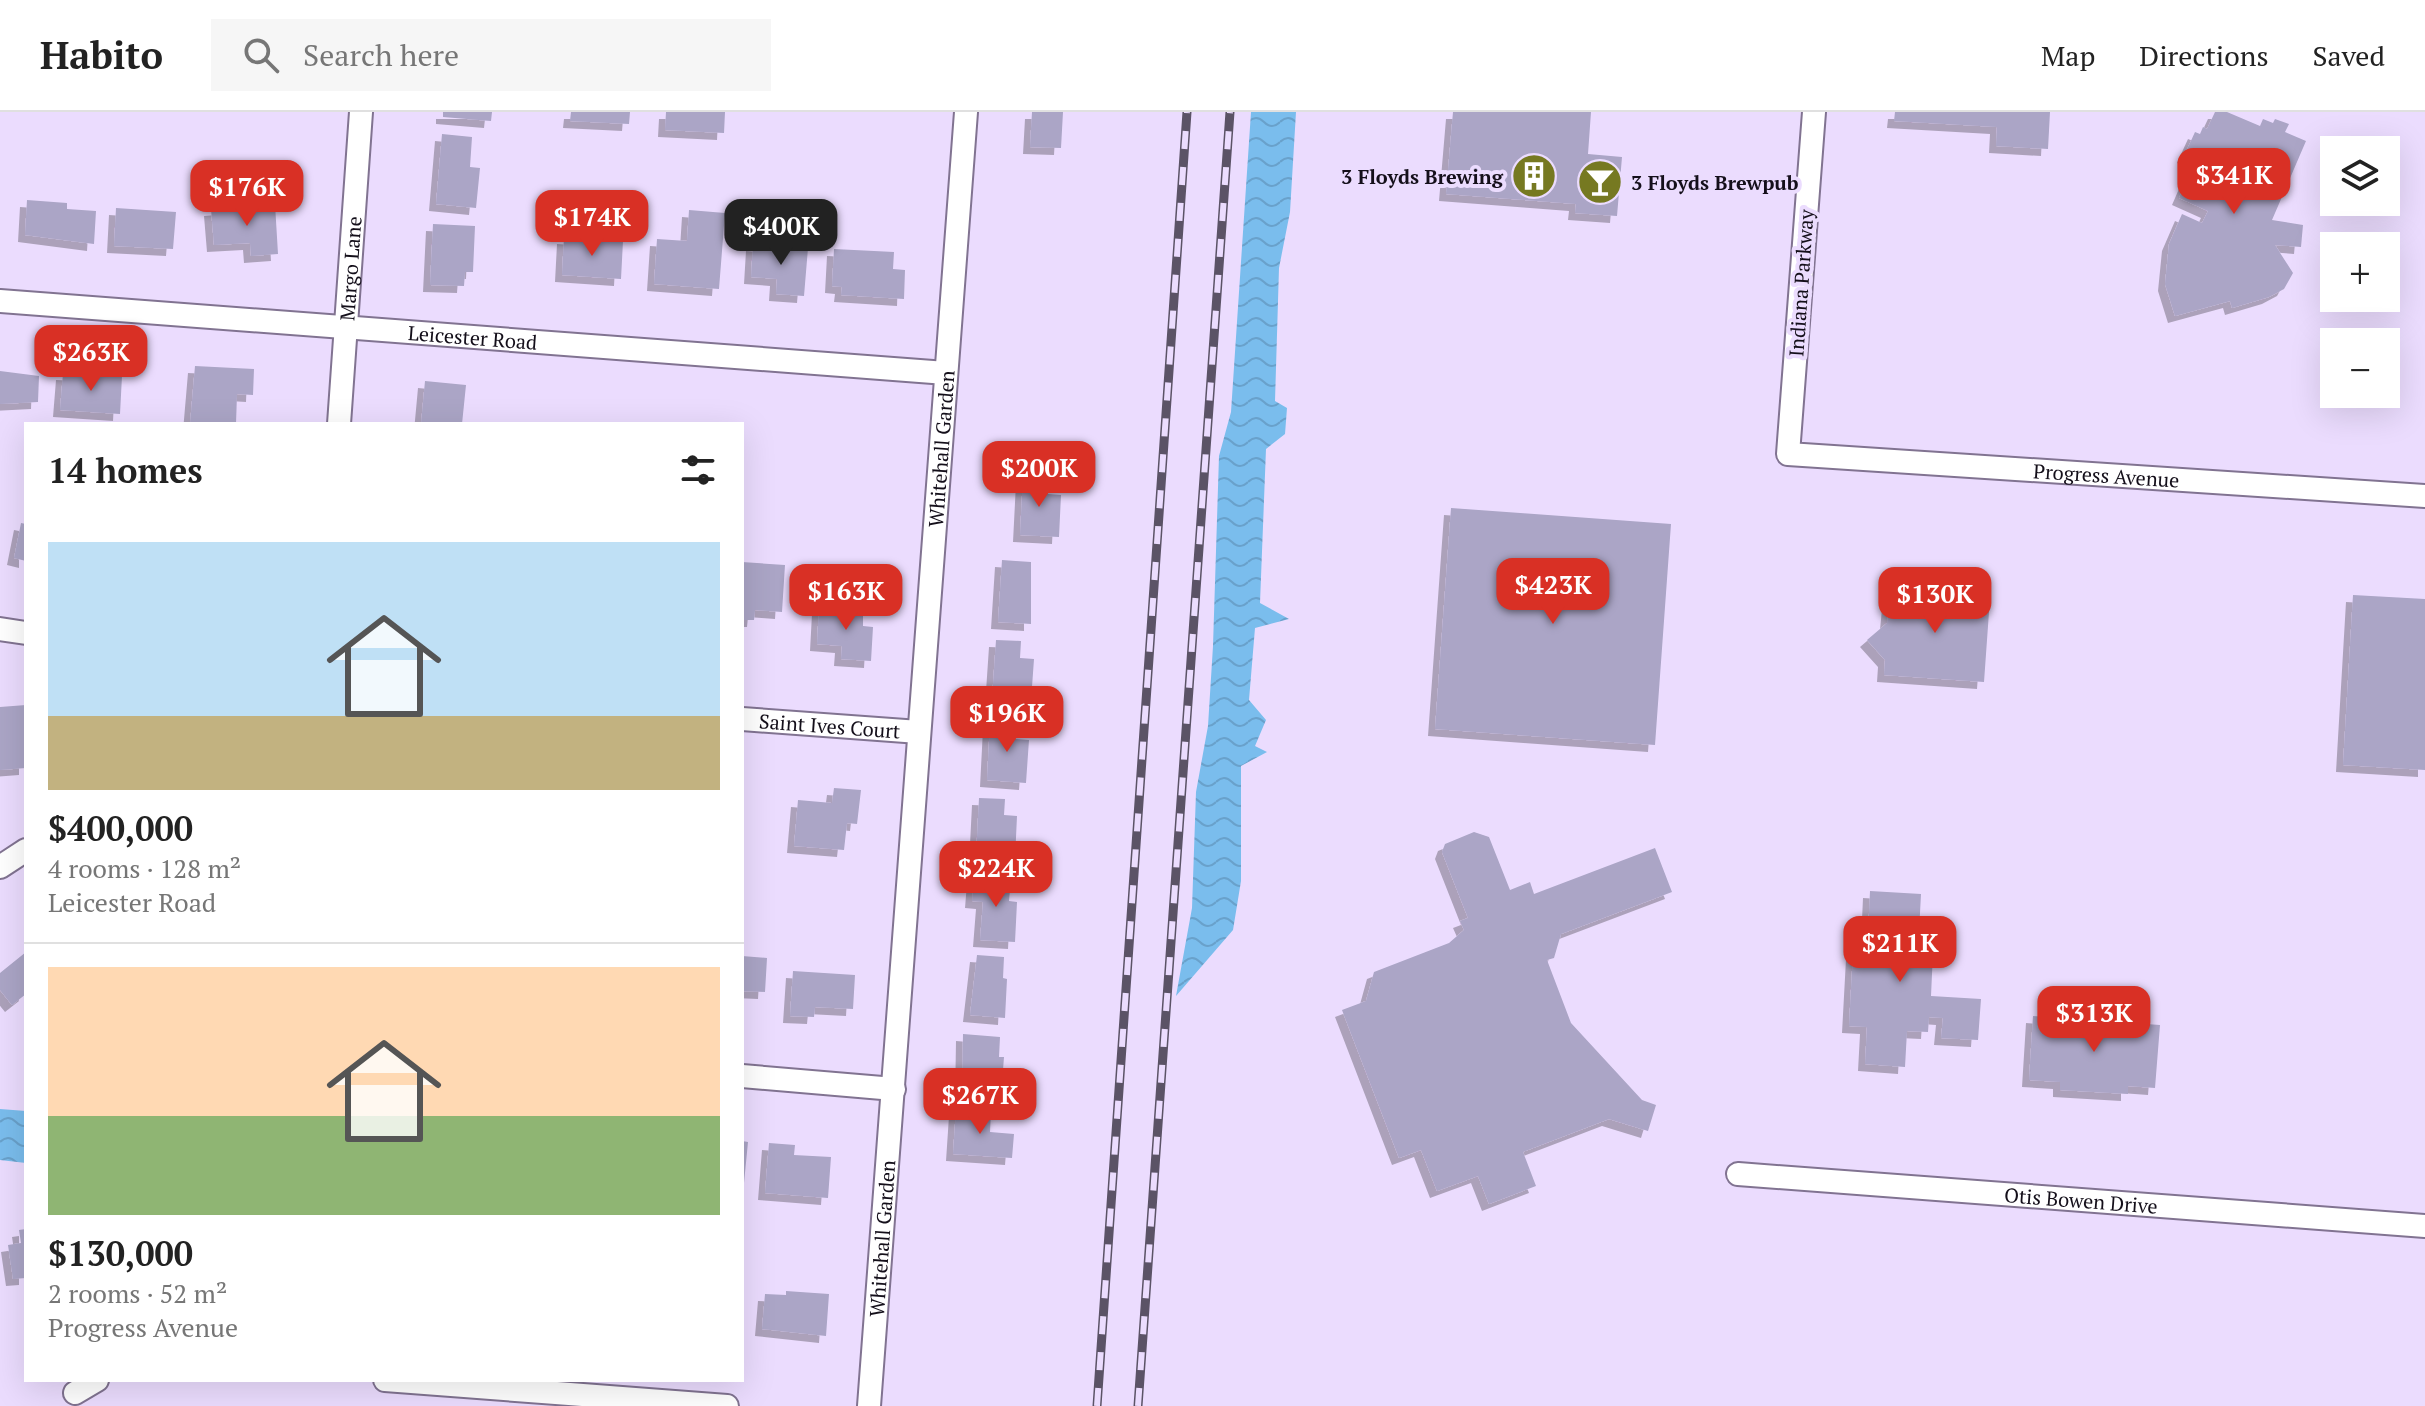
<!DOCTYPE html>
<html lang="en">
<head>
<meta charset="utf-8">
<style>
  :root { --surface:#fff; --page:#f6f6f6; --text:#222; --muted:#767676; --line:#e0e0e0; --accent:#d93025 }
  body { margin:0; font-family:"PT Serif",serif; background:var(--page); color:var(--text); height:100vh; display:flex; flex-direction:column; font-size:30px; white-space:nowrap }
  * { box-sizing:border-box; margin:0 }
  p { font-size:26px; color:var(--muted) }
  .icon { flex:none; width:44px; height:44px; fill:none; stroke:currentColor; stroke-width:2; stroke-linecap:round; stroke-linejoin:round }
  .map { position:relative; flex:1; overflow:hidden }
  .drawer { position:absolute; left:24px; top:310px; width:720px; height:960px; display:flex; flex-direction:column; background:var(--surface); border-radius:0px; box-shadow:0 8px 32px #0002 }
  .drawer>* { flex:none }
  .buttons { position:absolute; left:2320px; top:24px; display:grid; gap:16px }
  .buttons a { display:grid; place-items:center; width:80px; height:80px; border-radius:0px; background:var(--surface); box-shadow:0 8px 32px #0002; font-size:40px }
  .price { position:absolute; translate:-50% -68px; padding:0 18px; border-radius:16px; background:var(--accent); color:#fff; font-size:26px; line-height:52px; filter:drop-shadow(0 2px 4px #0008) }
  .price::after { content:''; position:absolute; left:50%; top:48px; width:24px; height:18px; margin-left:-12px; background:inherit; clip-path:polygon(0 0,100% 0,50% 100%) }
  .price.selected { background:#222; color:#fff }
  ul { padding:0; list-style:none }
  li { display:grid; align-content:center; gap:16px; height:424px; padding:0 24px }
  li+li { border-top:2px solid var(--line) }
  li span { display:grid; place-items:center; height:248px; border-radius:0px; color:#555 }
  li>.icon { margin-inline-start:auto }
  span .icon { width:144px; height:144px; fill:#fffc; stroke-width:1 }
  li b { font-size:34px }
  h2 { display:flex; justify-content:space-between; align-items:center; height:96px; padding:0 24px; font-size:34px }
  header { display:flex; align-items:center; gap:48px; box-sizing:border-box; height:112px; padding:0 40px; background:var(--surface); border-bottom:2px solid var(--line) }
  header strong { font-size:38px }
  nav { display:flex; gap:44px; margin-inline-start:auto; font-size:28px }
  .search { width:560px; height:72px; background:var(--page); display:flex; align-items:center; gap:20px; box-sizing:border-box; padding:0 28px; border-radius:0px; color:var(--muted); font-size:30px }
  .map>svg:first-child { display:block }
  .water { fill:url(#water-waves) }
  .building { fill:#aba5c6; filter:url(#shadow) }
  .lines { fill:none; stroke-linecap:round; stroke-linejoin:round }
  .minor-casing { stroke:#817391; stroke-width:26 }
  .minor { stroke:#fff; stroke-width:22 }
  .rail-casing { stroke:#5b5366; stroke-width:9 }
  .rail { stroke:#ebdcfe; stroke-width:6; stroke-dasharray:18; stroke-linecap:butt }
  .labels { text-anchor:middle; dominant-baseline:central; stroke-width:8; stroke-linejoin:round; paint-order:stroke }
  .poi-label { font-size:20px; font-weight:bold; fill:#140f1a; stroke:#ebdcfe; text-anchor:end }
  .street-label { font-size:20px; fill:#140f1a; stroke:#ebdcfe }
</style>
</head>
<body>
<header>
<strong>Habito</strong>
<div class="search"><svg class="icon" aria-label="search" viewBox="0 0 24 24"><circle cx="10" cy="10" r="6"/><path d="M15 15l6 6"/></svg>Search here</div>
<nav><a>Map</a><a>Directions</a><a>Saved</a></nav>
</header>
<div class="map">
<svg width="2425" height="1294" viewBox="0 0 2425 1294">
  <defs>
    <pattern id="water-waves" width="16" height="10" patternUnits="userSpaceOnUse" patternTransform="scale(2)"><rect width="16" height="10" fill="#7abded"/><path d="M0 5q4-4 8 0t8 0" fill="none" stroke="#69a1cb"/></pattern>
    <filter id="shadow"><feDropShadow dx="-7" dy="7" stdDeviation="0" flood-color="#0004"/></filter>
  </defs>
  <rect width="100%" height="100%" fill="#ebdcfe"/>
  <path class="water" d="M1251 0H1296L1290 100 1279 156 1275 289 1287 296 1285 322 1266 337 1260 491 1289 507 1255 516 1249 588 1266 608 1255 634 1267 640 1241 654V769L1233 818 1176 884 1192 796 1196 680 1208 614 1213 534 1219 344 1231 300Z
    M0 997 26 999V1051L0 1048Z"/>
  <path class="building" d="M443 0H492L491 9 443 5Z
    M571 0H630L629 12 570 9Z
    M666 0H725L724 21 665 18Z
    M1032 0H1063L1061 36 1030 35Z
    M1453 0H1591L1588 42 1622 45 1617 104 1575 101 1576 92 1446 82Z
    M1895 0H2050L2048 37 1996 34 1997 15 1894 9Z
    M2215 0H2227L2260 14 2263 7 2273 11 2275 7 2289 12 2285 20 2306 29 2272 108 2303 113 2301 135 2275 133 2293 161 2284 177 2269 185 2232 196 2230 189 2175 204 2165 172 2169 132 2182 102 2202 111 2208 99 2179 86 2195 49 2184 44 2195 20 2200 22 2203 15 2207 17Z
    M442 22 472 25 470 55 480 56 476 96 436 92Z
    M27 88 67 91V97L96 99 94 132 25 123Z
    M275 92 278 142 251 144 250 131 214 133 211 97Z
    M116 96 176 100 173 137 114 134Z
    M689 98 725 101 719 177 654 172 657 127 687 129Z
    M433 112 475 114 473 160H465L464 174 430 173Z
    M564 125 623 129 621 167 562 163Z
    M753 132 808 136 804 184 776 182 777 167 751 165Z
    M834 137 894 140 893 157 905 158 904 187 841 183 842 175 832 174Z
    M195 254 254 257 253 283 237 282 236 312H190Z
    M0 259 39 264 38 290 0 292Z
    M63 261 122 264 120 302 60 298Z
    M425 269 466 273 462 312H421Z
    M1023 364 1049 366 1048 382 1061 383 1059 425 1020 423Z
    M1451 396 1671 412 1655 633 1435 617Z
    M21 411 26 412V449L14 446Z
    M1002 448 1031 450V512L998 510Z
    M742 450 785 453 782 500 755 498 754 508H742Z
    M1943 464 1961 484 1990 486 1984 570 1884 563 1885 548 1867 528 1887 511 1890 479 1923 482Z
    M2353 483 2425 487V658L2343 653Z
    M819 495 863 497V514L873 515 871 549 841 547 842 534 817 532Z
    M996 528 1021 529 1020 546 1034 547 1031 589 992 587Z
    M26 593V656L0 658V595Z
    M990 610 1016 611 1015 627 1029 628 1026 671 987 668Z
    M834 676 861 678 857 712 847 711 844 738 794 734 798 688 832 691Z
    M979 686 1005 687 1004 703 1017 704 1015 747 976 745Z
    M1474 720 1489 725 1510 778 1530 770 1534 782 1655 736 1672 780 1561 822 1554 846 1547 848 1571 911 1642 988 1656 993 1648 1019 1609 1007 1523 1040 1536 1074 1489 1092 1478 1064 1437 1079 1421 1038 1399 1046 1342 898 1366 889 1374 860 1449 831 1464 818 1460 809 1468 806 1442 740 1445 732Z
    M974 764 1011 766 1009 789 1017 790 1015 830 980 828 983 790 972 789Z
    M1870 779 1921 782 1918 839 1933 840 1931 884 1981 887 1978 928 1941 926 1943 906 1929 905 1928 920 1907 919 1905 955 1865 952 1867 915 1849 914 1854 822 1868 823Z
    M26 840V882L12 893 0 878V861Z
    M977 843 1004 845 1003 866 1007 867 1005 906 970 903Z
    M742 844 767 846 765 880 742 879Z
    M793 859 855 863 853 897 815 895 814 905 790 904Z
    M2033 904 2160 913 2155 976 2128 974V982L2060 978V970L2029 968Z
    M963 922 1000 925 999 945H1004L1001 984 962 981Z
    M956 997 991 1000 990 1020 1014 1022 1012 1046 953 1042Z
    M742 1029 748 1030 744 1071H742Z
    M769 1031 795 1033 794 1043 831 1045 828 1086 765 1081Z
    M26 1117V1166L13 1167 8 1133 21 1131 19 1118Z
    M786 1179 829 1182 826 1224 762 1217 765 1182 786 1183Z"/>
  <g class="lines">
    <g class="minor-casing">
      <g id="minor">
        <path id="s1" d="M1814 0 1788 342 2425 384"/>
        <path id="s2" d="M0 189 946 261"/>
        <path id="s3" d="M339 312 361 0"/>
        <path d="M0 517 26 521"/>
        <path id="s4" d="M742 607 919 620"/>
        <path d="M0 755 26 738"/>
        <path d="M742 964 894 977"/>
        <path id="s5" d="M1738 1062 2425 1114"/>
        <path d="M385 1268 727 1294"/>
        <path d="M75 1281 97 1268"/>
        <path id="s6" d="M869 1294 966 0"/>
      </g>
    </g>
    <use href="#minor" class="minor"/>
    <g class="rail-casing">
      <path id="rail" d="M1097 1294 1187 0
        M1138 1294 1230 0"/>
    </g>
    <use href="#rail" class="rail"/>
  </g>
  <defs>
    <g id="building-disc" transform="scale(2.3)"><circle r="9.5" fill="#767921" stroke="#ebdcfe"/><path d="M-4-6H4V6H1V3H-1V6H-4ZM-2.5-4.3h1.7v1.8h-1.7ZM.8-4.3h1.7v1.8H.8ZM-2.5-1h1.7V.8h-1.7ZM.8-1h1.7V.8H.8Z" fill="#fff"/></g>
    <g id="bar-disc" transform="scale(2.3)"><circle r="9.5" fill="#767921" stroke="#ebdcfe"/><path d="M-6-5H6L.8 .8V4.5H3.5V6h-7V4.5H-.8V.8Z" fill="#fff"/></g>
  </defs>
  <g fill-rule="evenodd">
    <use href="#building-disc" x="1534" y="64"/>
    <use href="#bar-disc" x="1600" y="70"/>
  </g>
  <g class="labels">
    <g class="poi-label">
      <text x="1503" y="64">3 Floyds Brewing</text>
      <text x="1631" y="70" text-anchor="start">3 Floyds Brewpub</text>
    </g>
    <g class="street-label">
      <text stroke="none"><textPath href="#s3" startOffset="156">Margo Lane</textPath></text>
      <text transform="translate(1801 171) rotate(-86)">Indiana Parkway</text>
      <text stroke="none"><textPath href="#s2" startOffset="474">Leicester Road</textPath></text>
      <text stroke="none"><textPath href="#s6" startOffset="960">Whitehall Garden</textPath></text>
      <text stroke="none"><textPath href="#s1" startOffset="662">Progress Avenue</textPath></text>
      <text stroke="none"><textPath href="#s4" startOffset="88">Saint Ives Court</textPath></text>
      <text stroke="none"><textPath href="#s5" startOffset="344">Otis Bowen Drive</textPath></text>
      <text stroke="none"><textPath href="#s6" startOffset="168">Whitehall Garden</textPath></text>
    </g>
  </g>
</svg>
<div class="buttons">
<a><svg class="icon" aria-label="layers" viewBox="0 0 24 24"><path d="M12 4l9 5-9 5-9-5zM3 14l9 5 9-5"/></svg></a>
<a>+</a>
<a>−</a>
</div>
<b class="price" style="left:2234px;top:104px">$341K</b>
<b class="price" style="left:247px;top:116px">$176K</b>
<b class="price" style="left:592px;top:146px">$174K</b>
<b class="price selected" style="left:781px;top:155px">$400K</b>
<b class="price" style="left:91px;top:281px">$263K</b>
<b class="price" style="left:1039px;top:397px">$200K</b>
<b class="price" style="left:1553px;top:514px">$423K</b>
<b class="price" style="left:846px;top:520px">$163K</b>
<b class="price" style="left:1935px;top:523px">$130K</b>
<b class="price" style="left:1007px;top:642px">$196K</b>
<b class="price" style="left:996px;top:797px">$224K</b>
<b class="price" style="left:1900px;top:872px">$211K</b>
<b class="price" style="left:2094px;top:942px">$313K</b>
<b class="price" style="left:980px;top:1024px">$267K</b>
<section class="drawer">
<h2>14 homes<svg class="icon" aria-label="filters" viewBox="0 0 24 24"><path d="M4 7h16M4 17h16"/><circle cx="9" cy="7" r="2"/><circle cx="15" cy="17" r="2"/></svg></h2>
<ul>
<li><span style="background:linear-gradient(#bfe0f5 70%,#c2b280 0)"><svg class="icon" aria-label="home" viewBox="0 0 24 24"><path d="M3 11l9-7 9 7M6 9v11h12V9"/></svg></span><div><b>$400,000</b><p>4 rooms · 128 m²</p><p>Leicester Road</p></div></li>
<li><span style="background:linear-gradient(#ffd9b3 60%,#8fb573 0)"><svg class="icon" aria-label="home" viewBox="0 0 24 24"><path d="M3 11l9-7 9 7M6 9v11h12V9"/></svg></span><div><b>$130,000</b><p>2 rooms · 52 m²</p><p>Progress Avenue</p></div></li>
</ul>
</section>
</div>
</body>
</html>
